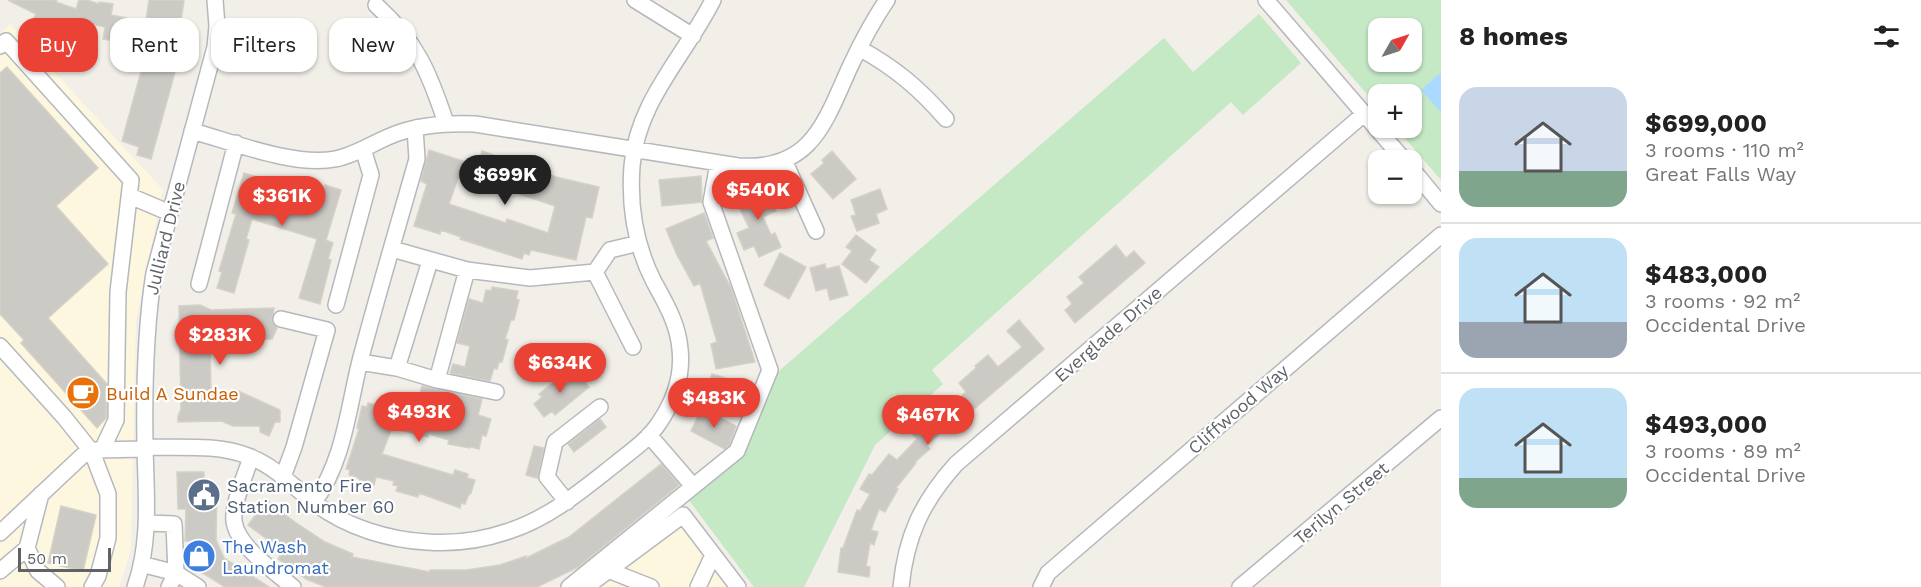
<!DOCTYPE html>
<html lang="en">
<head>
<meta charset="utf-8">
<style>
  :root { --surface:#fff; --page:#f6f6f6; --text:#222; --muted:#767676; --line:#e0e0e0; --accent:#ea4335 }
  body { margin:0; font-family:"Work Sans",sans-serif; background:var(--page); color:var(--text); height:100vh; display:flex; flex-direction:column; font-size:22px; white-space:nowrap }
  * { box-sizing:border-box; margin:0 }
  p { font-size:20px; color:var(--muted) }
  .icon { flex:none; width:33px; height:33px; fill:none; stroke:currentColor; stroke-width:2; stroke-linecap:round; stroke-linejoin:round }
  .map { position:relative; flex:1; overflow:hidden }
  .side { display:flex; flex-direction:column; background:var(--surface); width:480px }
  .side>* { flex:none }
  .top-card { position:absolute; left:18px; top:18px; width:570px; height:54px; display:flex; gap:12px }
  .needle { width:39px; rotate:51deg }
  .tools { position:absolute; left:1368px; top:18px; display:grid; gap:12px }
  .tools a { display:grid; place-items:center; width:54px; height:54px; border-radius:12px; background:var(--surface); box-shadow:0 2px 4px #0004; font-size:30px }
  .scale { position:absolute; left:18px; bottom:15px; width:93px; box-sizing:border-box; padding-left:6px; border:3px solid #5f6368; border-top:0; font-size:16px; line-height:21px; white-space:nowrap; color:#5f6368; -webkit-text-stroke:4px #fff; paint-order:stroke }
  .price { position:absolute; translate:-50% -51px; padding:0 14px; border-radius:21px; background:var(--accent); color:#fff; font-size:20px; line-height:39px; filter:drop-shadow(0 2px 3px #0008) }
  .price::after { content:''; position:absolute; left:50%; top:36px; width:18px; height:14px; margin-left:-9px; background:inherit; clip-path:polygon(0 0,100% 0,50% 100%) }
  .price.active { background:#222; color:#fff }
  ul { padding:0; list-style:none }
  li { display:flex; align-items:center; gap:18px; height:150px; padding:0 18px }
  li+li { border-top:2px solid var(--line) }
  li span { display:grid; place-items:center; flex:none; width:168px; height:120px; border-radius:18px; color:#555 }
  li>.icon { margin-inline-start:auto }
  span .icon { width:72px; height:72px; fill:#fffc; stroke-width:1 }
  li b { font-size:26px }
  h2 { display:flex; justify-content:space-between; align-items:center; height:72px; padding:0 18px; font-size:26px }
  .tag { padding:0 21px; border-radius:18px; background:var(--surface); box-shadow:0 2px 4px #0004; font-size:21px; line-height:54px }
  .tag.active { background:var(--accent); color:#fff }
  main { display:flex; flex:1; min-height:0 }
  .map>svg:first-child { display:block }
  .commercial { fill:#fef7e0 }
  .green { fill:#c5e8c5; fill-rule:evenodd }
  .water { fill:#aadaff }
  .building { fill:#cccac5; stroke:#d6d1c6; stroke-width:1.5; fill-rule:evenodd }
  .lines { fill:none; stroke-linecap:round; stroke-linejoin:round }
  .minor-casing { stroke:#b5b8bc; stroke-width:18 }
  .minor { stroke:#fff; stroke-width:15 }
  .labels { text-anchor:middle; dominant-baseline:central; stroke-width:4.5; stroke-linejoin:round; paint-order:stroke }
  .street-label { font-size:18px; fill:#5f6368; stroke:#fff }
  .food-label { font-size:18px; fill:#c56008; stroke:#fff; text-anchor:start }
  .service-label { font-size:18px; fill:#4e5e75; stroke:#fff; text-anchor:start }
  .shop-label { font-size:18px; fill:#366cbe; stroke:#fff; text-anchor:start }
</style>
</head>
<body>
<main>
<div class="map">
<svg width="1441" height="587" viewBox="0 0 1441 587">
  <rect width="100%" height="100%" fill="#f1efe8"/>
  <path class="commercial" d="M10 24 163 190 136 321 131 550 119 587H0V34Z
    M677 501 743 587H573Z"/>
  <path class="green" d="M1286 0H1441V180L1396 128H1412V94H1378V107ZM1378 28H1412V62H1378Z
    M1259 14 1301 63 1243 115 1231 102 932 370 943 384 875 445 804 587H754L682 491 742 452 779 371 1164 38 1193 72Z"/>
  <path class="water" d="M1440 73 1441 74V112L1421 90Z"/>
  <path class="building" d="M8 0H57L56 2 76 9 79 0H87L99 4V2L113 4 111 15 127 18 123 42 103 39 105 27 78 21 73 34 44 25 33 19 36 14Z
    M149 0H184L178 42 183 43 151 159 137 155 139 147 122 141 153 28 145 27Z
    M7 67 98 168 56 206 108 264 48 318 107 384 106 418 97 428 21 343 24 340 0 314V73Z
    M429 150 478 166 482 151 556 177 599 187 592 218 586 217 576 260 531 250 529 255 524 253 522 259 460 239 461 237 441 230 440 234 414 226 427 184 421 181ZM458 178 500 192 501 188 555 206 548 233 507 219 506 223 449 204Z
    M832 151 856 179 833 199 811 174 824 163 822 160Z
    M244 173 293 188 294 182 323 191 325 185 341 190 326 240 333 243 328 259 331 260 320 304 299 298 317 239 252 219 246 239 249 240 234 293 217 288 222 272 219 271 236 214 232 213Z
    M701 176 702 202 662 206 659 180Z
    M768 183 773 195 769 197 776 211 763 217 771 235 775 233 781 247 759 257 754 246 744 250 737 233 749 228 736 200Z
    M880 189 887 209 876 214 879 223 857 231 851 216 856 215 851 200Z
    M704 213 713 238 706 241 731 288 755 362 716 369 711 344 717 342 700 283 694 286 676 253 666 229Z
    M856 235 876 250 869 260 879 267 866 283 842 264 852 251 846 247Z
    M1116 245 1126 258 1134 251 1145 263 1075 323 1065 310 1072 304 1067 297 1084 283 1079 277Z
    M780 253 806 267 789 299 764 285Z
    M825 264 826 269 839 266 848 295 830 300 827 288 816 291 810 268Z
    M492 287 518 291 516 299 519 300 514 320H511L505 339 508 340 502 362H499L497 369 494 368 490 381 450 373 453 364 465 367 470 346 457 343 469 299 483 303 486 290 491 291Z
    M200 305 211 310 274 308 272 321 277 328 272 339 210 341 211 395H231L234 389 280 410V422H275L269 436 260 432V426H233L221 421 178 422V416L181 409 179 306Z
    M1019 320 1044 349 946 433 944 430 927 445 930 449 915 462 916 463 896 488 898 489 885 512 879 509 871 530 878 532 874 545 870 543 866 566 870 567 869 577 838 572 841 548H843L857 510 860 511 870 494 860 489 869 474 872 475 889 454 897 460 917 439 906 427 919 415 940 400 947 408 966 392 959 383 976 368 975 366 988 355 998 367 1022 347 1007 331Z
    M565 373 572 380 579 375 589 387 555 415 552 411 544 417 534 404 542 397 539 394Z
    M712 374 751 386 743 410 705 398Z
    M422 386 482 399 478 415 491 419 486 436 482 435 479 449 471 447 470 448 448 444 449 440 429 434 428 437 392 428 382 454 453 475 455 470 468 474 467 478 475 480 471 493 468 496 465 504 461 503 460 508 419 493 418 497 396 491 398 486 393 485 394 481 376 477 374 485 360 480 357 477 349 475 350 470 346 469 359 429 357 428 362 406 367 407 368 403 376 405 381 403 408 411 410 402 415 404 416 398 419 399Z
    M702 408 736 426 729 445 725 449 691 431Z
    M600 419 606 427 574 452 568 444Z
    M534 446 544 448 537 478 526 475Z
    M661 464 679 485 578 567 537 587H326L306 579 278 559 283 551 248 525 267 500 292 520 325 542 353 554 352 557 430 572V570H466L500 565 526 556V558L569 537Z
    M177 472H204V485L217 484 216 540 224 558 269 587H225L201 572 189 541H185L186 509H178Z
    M61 506 96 515 83 571 48 563Z"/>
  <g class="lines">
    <g class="minor-casing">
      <path id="minor" d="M635 0 693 36
        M1266 0 1404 160
        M376 5C417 42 429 72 446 123
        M0 46 6 41 131 180 118 292 116 420 102 450
        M859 48C895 68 919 88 946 119
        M192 131C233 142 294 167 335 159 357 155 377 140 398 133 423 124 449 123 475 124L738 166C810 171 824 125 849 69 860 45 872 22 887 0
        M784 160 816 231
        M1412 169 1441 204
        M130 196 170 213
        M392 249 467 270 530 278 595 272 610 250 639 243
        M595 272 633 347
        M199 284 236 143
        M336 305 371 175 363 149
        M281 319 327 330 294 447 283 477
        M0 346 64 417 92 452 108 494V538L98 576 92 587
        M360 362 397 368 430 261
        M397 368 437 380 467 270
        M437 380 496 392
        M649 435 693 486
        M145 447C179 448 217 444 248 456 275 466 293 487 316 504 347 527 388 540 427 542 455 544 483 540 509 531 549 518 581 491 614 465 630 452 648 440 659 423 674 401 683 376 680 349 678 324 666 304 654 282 636 247 629 206 632 166 637 101 685 56 713 0
        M251 457C246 474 232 504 234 521 237 546 275 572 293 587
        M41 494 27 548 38 571 57 587
        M314 502C344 461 348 409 360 361 378 293 398 226 417 159L415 128
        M567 502 547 477 555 442 600 407
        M0 533 82 456 96 450 145 449
        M141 564 176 573 174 524 147 523
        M608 570 651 587
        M0 571 27 548
        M135 587C151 542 146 494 145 447 144 389 145 330 154 273L215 47 217 26 215 0
        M169 587 176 573 198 587
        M569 587 737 451 770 370 711 202 718 163
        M586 587 683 515 738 587
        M698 587 713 555
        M901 587C906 536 922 502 956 464L1364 114
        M1041 587 1048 573 1441 235
        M1240 587 1441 418"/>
    </g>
    <use href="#minor" class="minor"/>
  </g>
  <defs>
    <g id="cafe-disc" transform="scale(1.725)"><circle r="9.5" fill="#e8710a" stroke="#fff"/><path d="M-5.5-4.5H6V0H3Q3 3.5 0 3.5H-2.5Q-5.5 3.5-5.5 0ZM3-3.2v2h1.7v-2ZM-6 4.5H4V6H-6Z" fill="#fff"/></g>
    <g id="civic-disc" transform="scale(1.725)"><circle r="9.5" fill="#5c6f8a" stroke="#fff"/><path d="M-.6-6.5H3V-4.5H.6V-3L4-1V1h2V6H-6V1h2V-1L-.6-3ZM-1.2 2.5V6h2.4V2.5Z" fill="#fff"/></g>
    <g id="shop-disc" transform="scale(1.725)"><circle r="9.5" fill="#3f7fe0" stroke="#fff"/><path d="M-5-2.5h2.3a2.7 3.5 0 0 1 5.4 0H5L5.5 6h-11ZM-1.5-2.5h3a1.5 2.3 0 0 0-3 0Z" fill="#fff"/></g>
  </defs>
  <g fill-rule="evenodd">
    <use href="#cafe-disc" x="83" y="393"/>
    <use href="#civic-disc" x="204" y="495"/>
    <use href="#shop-disc" x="199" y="556"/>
  </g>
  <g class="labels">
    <g class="street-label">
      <text transform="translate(165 238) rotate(-76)">Julliard Drive</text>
      <text transform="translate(1108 334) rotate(-41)">Everglade Drive</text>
      <text transform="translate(1238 409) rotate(-41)">Cliffwood Way</text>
      <text transform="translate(1341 503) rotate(-40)">Terilyn Street</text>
    </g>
    <g class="food-label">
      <text x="106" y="393">Build A Sundae</text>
    </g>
    <g class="service-label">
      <text x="227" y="485">Sacramento Fire<tspan x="227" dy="21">Station Number 60</tspan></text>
    </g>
    <g class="shop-label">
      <text x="222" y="546">The Wash<tspan x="222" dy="21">Laundromat</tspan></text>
    </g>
  </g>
</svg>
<div class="tools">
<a><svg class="needle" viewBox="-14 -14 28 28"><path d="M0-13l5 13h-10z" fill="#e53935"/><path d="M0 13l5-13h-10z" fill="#767676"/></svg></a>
<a>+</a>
<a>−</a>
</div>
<div class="scale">50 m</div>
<b class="price active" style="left:505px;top:206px">$699K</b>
<b class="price" style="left:758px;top:221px">$540K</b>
<b class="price" style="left:282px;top:227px">$361K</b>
<b class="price" style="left:220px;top:366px">$283K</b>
<b class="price" style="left:560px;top:394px">$634K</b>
<b class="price" style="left:714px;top:429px">$483K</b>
<b class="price" style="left:419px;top:443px">$493K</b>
<b class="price" style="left:928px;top:446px">$467K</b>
<div class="top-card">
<a class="tag active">Buy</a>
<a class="tag">Rent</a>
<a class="tag">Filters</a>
<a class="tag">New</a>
</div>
</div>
<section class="side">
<h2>8 homes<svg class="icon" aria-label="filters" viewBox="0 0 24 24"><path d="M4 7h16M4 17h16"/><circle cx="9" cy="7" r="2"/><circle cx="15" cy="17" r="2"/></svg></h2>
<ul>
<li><span style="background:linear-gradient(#c9d6e8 70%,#7fa58c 0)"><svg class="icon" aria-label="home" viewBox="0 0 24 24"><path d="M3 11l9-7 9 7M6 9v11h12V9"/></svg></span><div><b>$699,000</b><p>3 rooms · 110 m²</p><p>Great Falls Way</p></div></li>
<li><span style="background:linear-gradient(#bfe0f5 70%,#9aa5b1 0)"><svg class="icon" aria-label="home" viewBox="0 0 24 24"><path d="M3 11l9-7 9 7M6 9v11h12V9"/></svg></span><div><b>$483,000</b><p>3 rooms · 92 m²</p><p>Occidental Drive</p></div></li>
<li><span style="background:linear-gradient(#bfe0f5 75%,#7fa58c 0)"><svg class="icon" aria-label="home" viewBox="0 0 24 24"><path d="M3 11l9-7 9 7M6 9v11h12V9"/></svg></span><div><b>$493,000</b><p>3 rooms · 89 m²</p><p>Occidental Drive</p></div></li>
</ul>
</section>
</main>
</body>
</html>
